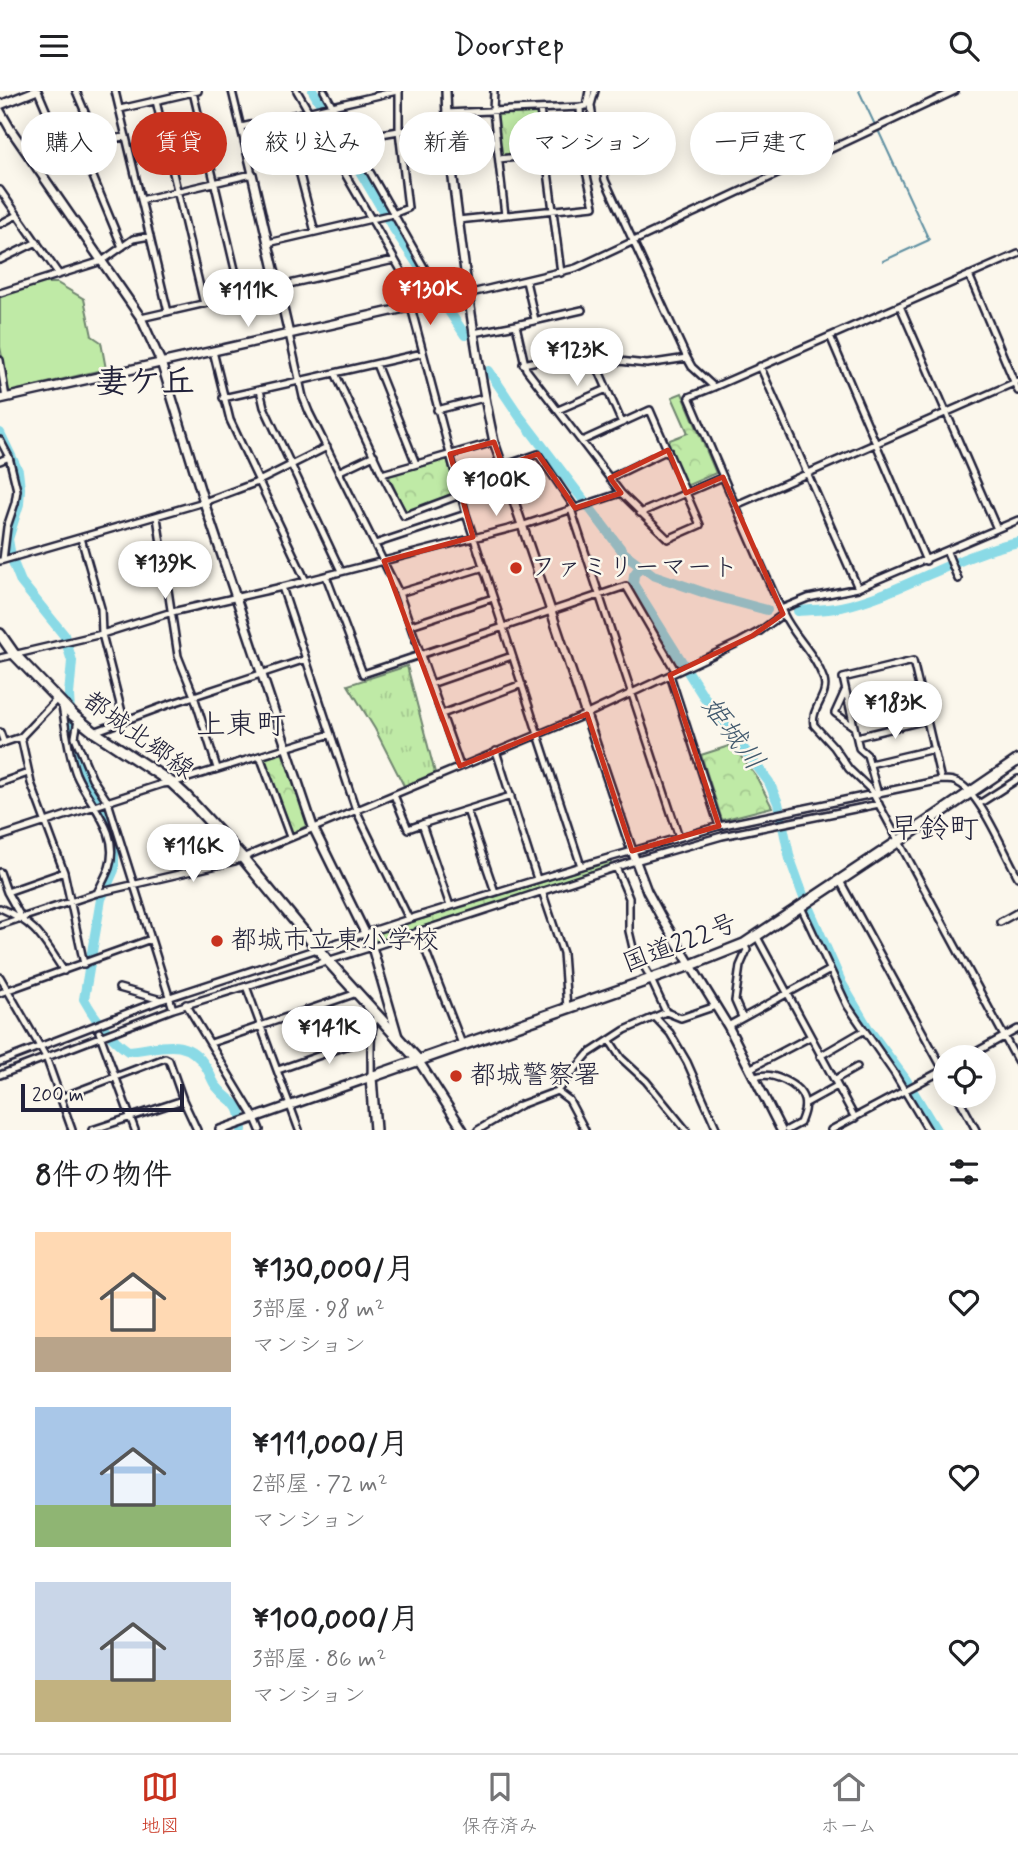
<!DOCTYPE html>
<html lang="ja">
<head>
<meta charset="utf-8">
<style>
  :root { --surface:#fff; --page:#f6f6f6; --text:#202124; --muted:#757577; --line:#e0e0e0; --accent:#c8321e }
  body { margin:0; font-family:Mynerve,"Klee One",sans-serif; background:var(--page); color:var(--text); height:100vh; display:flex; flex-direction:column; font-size:26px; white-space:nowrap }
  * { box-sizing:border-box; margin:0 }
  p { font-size:23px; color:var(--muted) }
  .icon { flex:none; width:38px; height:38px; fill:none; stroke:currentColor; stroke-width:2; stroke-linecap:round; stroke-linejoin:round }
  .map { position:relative; height:1039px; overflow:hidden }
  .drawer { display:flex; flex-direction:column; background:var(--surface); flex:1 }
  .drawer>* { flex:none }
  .hud { position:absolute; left:21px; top:21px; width:976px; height:63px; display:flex; gap:14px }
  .controls { position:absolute; left:933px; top:954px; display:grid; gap:14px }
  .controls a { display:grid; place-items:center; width:63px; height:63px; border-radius:50%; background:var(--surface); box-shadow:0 4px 18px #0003; font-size:35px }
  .scale { position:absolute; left:21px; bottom:18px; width:163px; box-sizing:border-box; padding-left:7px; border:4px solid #22223b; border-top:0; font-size:19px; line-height:24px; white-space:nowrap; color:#22223b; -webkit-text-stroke:5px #fbf7ec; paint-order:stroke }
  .price { position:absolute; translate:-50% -60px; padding:0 16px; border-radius:24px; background:#fff; color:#222; font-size:23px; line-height:46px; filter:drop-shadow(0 2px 4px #0008) }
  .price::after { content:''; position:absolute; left:50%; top:42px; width:21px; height:16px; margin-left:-10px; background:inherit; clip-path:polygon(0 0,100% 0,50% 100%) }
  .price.active { background:var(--accent); color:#fff }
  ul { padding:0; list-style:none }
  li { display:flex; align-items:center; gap:21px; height:175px; padding:0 35px }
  li span { display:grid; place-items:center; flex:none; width:196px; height:140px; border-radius:0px; color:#555 }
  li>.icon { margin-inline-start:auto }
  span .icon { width:84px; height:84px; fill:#fffc; stroke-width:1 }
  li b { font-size:30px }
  h2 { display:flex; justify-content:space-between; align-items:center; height:84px; padding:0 35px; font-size:30px }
  .chip { padding:0 24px; border-radius:32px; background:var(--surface); box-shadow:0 4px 18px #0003; font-size:24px; line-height:63px }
  .chip.active { background:var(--accent); color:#fff }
  header { display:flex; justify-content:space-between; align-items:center; height:91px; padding:0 35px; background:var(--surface); font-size:32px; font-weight:600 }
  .tabs { display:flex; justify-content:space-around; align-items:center; height:98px; border-top:2px solid var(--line); background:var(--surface); font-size:19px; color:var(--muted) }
  .tabs a { display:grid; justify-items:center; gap:4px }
  .tabs .active { color:var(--accent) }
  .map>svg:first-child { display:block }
  .grass { fill:url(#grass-tufts); stroke:#708670; stroke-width:2 }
  .park { fill:url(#park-crowns); stroke:#708670; stroke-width:2 }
  .garden { fill:#bfeaa6; stroke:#708670; stroke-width:2 }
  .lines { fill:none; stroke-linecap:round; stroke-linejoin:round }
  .stream { stroke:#6090a2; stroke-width:2 }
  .river { stroke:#8adae6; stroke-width:10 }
  .minor-casing { stroke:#22223b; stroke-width:10 }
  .tertiary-casing { stroke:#22223b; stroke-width:12 }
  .primary-casing { stroke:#22223b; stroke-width:14 }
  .trunk-casing { stroke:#22223b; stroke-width:14 }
  .minor { stroke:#fbf7ec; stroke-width:5 }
  .tertiary { stroke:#fbf7ec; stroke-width:7 }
  .primary { stroke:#fbf7ec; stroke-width:9 }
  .trunk { stroke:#fbf7ec; stroke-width:9 }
  .marked { fill:#c8321e; fill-opacity:0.2; stroke:#c8321e; stroke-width:5; stroke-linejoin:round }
  .poi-dot { fill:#c8321e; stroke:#fbf7ec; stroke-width:2.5 }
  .labels { text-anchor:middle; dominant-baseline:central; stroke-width:5; stroke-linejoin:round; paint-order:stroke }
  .poi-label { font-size:26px; fill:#22223b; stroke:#fbf7ec; text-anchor:start }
  .street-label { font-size:26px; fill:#22223b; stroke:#fbf7ec }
  .water-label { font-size:28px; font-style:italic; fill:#41596e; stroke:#fbf7ec }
  .quarter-label { font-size:30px; fill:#22223b; stroke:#fbf7ec }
  .district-label { font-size:33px; font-weight:bold; fill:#22223b; stroke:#fbf7ec }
</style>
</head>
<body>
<header><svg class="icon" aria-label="menu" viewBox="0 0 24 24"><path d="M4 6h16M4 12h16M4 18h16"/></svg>Doorstep<svg class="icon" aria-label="search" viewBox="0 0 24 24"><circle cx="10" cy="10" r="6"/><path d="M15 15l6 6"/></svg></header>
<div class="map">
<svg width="1018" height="1039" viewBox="0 0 1018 1039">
  <defs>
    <pattern id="grass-tufts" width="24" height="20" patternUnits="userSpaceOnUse" patternTransform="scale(1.75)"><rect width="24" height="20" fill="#bfeaa6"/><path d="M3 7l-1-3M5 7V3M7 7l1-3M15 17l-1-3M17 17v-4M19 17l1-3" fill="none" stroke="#a4c890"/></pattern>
    <pattern id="park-crowns" width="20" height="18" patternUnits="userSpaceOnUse" patternTransform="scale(1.75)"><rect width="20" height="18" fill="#bfeaa6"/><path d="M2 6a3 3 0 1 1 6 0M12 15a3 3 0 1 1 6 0" fill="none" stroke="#a4c890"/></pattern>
  </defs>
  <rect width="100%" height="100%" fill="#fbf7ec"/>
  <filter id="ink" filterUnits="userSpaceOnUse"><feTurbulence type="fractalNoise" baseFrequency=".0143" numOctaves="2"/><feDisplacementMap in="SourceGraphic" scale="14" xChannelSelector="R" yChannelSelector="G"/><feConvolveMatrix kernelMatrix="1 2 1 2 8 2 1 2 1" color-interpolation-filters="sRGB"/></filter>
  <g filter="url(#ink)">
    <path class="grass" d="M407 575 435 682 404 695 375 638 348 594Z"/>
    <path class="park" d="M536 20 542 51 520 53 521 63 503 65 501 63 496 25 498 23Z
      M682 302 716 382 686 395 667 350 688 342 672 306Z
      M447 367 457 403 406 422 388 384Z
      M732 654 756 685 772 716 722 729 701 664Z
      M282 661 308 734 291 743 263 668Z
      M610 770 612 775 375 851 372 843Z"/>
    <path class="garden" d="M40 192H57L84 208 92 245 101 251 106 278 9 301 0 256V205Z"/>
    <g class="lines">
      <path class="stream" d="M859 0 875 34
        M878 39 929 149 883 170"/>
      <path class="river" d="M313 0 392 135 465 244
        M489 280 520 326 624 462 653 484 711 504 767 519
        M0 342 18 380 20 397 19 413 8 448 11 466 21 491 64 544 72 570 69 604 72 656 83 689 110 731 114 749V779L101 808 84 908C94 927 111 948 128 960 158 958 186 943 206 976 210 982 212 990 216 995 232 1016 242 1007 242 1039
        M641 474 634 484 633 493 702 603 769 691 778 712 790 768 803 804 842 893 869 939 906 989 936 1039
        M798 520C812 519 827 519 841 516 903 502 956 464 1018 451"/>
      <g class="minor-casing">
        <path id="minor" d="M38 0 66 66
          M76 0 98 52
          M115 0 168 221
          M297 0 421 214
          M324 0 425 178 445 208
          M494 0 493 20 505 124
          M595 0 591 14 592 22 605 89 687 267 692 276 714 296 1018 163
          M193 1 241 204
          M156 10 204 213
          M120 18 198 0
          M540 18 561 182
          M446 22 580 16
          M285 27 315 141
          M241 36 397 0
          M351 48 399 40 447 36
          M82 59 122 156
          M499 68 545 63
          M37 78 98 52 126 45
          M0 99 58 182
          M141 109 252 83 232 0
          M458 129 594 115 582 63 580 16 586 15 589 0
          M0 133 17 124
          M268 152 393 123 408 117 399 40V0
          M0 169 37 151
          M969 184 1018 300
          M526 190 535 229
          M0 202 102 170 133 148 150 145
          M467 203 576 177 955 0
          M900 215 997 438
          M411 216 466 423 581 775
          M141 227 394 169
          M516 234 582 219
          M473 242 516 234 526 278 621 402 668 448 700 434 650 319 582 350
          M289 243 303 306 309 321 399 502 460 675
          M830 245 926 470
          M213 260 230 329 306 490
          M0 269 6 307
          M376 273 416 373
          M523 273 542 269 570 276 619 270 647 273 687 267
          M596 273 622 332
          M760 275 858 497
          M335 282 382 383 494 351
          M714 296 689 306C720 378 750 451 783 522 794 546 815 562 824 589 829 605 810 618 814 634L834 656 849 678 871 699 1018 971
          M260 299 264 316 341 480
          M223 307 423 262
          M437 319 484 307
          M558 319 607 298
          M0 349 9 366
          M0 370 9 366 17 399 15 412 7 436 3 469
          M503 375 538 363 575 417
          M340 380 374 364
          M382 383 404 425 460 404
          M610 387 668 359
          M736 414 1018 290
          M571 418 679 746
          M640 422 723 386
          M157 426 178 565 194 605 217 677
          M81 447 101 517 102 543 124 629
          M375 453 466 423
          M947 461 958 488
          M0 470 204 411 255 392 327 356
          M326 485 363 583 626 495 676 581
          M282 496 356 719 409 828
          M399 502 484 476
          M781 518 808 507 858 497 1018 429
          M411 534 493 507
          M0 567 102 543 172 521 282 496 524 434 621 402
          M670 584 719 735
          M431 593 512 565
          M845 600 835 622 854 636
          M62 615C66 637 68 662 76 683 89 714 121 740 109 777 106 785 101 794 97 802
          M850 617 920 599
          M442 623 522 593
          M78 629 75 646 92 687 108 711 173 918
          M0 641 4 652
          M94 641 167 614 306 568
          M21 646 31 692 64 781 84 873
          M857 646 927 629
          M0 653 21 646 56 609
          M496 660 537 788
          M260 665 290 746
          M870 673 934 658
          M0 692 28 682
          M878 703 867 664 859 657 843 587 913 570 941 689
          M394 704 408 738 422 733 450 815
          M979 713 1018 688
          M467 719 495 801
          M422 733 511 705
          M0 746 162 693 172 692 331 643
          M0 781 7 801 21 826
          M840 790 945 982
          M542 800 563 862 567 917
          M7 801 64 781
          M801 816 847 914 894 982 928 1039
          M0 817C37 833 42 847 64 880
          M1000 831 1018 821
          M0 834 97 802 235 770 587 623 740 551 760 540 783 523
          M418 840 462 953
          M757 846 855 1027
          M0 886 46 966 72 1039
          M246 895 299 1039
          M119 897 161 909
          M0 902 151 848
          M186 913 255 1027 260 1039
          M666 921 681 927 716 915
          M655 926 670 942 687 971 717 1039
          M742 926 735 910 740 875 747 859 744 853
          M728 935 830 879
          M99 941 135 1039
          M610 950 621 967 646 990 686 1039
          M211 952 357 902
          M820 965 863 940
          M967 966 1018 938
          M0 971 161 909 409 828 581 775 719 735 941 689C950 689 955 689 962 694 983 709 1005 763 1018 786
          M751 977 810 946
          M278 979 372 946
          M0 984 173 918 372 856 635 770 722 745 879 713
          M371 986C372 966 368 942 377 924
          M756 986C771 980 800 993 804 1009 806 1017 803 1024 800 1032L787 1039
          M834 989 857 976
          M557 1000 569 1009 585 1039
          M957 1004 976 1039
          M60 1007 165 967 169 969 183 1009 197 1039
          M806 1012 837 995
          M92 1039 183 1009
          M478 1039 520 1014 557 1000 588 963 625 939 666 921 648 882 633 857 629 840V807L616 776
          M831 1039 945 978"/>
      </g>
      <g class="tertiary-casing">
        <path id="tertiary" d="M446 0C447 45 453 89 459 134 468 207 478 278 494 351L632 760 647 800 660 824 728 935 781 1039
          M0 14 35 0
          M0 20 11 39 141 227 161 271 204 411 313 736 372 856 398 946
          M252 83 289 243
          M0 308 467 203
          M418 969 463 1039
          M220 1039 371 986"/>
      </g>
      <g class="primary-casing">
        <path id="primary" d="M0 543 14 563 74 625 94 641 172 692 186 705 242 766 328 870 418 969"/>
      </g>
      <g class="trunk-casing">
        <path id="trunk" d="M375 1039 371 986 691 874 744 853 899 750 1018 669"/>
      </g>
      <use href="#minor" class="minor"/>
      <use href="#tertiary" class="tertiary"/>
      <use href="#primary" class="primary"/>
      <use href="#trunk" class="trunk"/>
    </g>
  </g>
  <path class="marked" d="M494 351 503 375 538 363 575 417 621 402 610 387 668 359 686 402 723 386 783 523 752 545 670 584 719 735 632 760 587 623 460 675 384 470 473 446 450 363Z"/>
  <g class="poi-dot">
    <circle cx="516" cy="477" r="7"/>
    <circle cx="217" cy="850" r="7"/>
    <circle cx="456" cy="985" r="7"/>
  </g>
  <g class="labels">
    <g class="poi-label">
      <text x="530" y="477">ファミリーマート</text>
      <text x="231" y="850">都城市立東小学校</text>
      <text x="470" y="985">都城警察署</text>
    </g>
    <g class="street-label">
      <text transform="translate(138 645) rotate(36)">都城北郷線</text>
      <text transform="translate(680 853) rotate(-21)">国道222号</text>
    </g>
    <g class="water-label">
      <text transform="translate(732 643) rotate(53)">姫城川</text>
    </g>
    <g class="quarter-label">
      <text x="241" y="634">上東町</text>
      <text x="934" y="738">早鈴町</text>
    </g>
    <g class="district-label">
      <text x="145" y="292">妻ケ丘</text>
    </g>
  </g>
</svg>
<div class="controls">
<a><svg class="icon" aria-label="locate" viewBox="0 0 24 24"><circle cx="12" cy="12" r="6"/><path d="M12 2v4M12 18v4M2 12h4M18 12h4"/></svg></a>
</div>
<div class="scale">200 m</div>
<b class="price active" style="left:430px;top:236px">¥130K</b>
<b class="price" style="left:248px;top:238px">¥111K</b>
<b class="price" style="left:577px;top:297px">¥123K</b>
<b class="price" style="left:496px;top:427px">¥100K</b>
<b class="price" style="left:165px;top:510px">¥139K</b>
<b class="price" style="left:895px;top:650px">¥183K</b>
<b class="price" style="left:193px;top:793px">¥116K</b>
<b class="price" style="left:329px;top:975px">¥141K</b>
<div class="hud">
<a class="chip">購入</a>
<a class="chip active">賃貸</a>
<a class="chip">絞り込み</a>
<a class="chip">新着</a>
<a class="chip">マンション</a>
<a class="chip">一戸建て</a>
</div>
</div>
<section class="drawer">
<h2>8件の物件<svg class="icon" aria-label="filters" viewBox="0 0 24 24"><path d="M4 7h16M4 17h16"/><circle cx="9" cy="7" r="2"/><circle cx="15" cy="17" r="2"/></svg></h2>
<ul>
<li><span style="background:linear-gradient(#ffd9b3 75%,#b9a48a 0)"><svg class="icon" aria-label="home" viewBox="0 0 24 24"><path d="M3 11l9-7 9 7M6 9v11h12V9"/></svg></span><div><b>¥130,000/月</b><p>3部屋 · 98 m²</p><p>マンション</p></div><svg class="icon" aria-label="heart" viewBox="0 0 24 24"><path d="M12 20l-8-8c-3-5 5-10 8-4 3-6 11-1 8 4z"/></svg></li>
<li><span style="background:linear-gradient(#a9c7e8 70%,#8fb573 0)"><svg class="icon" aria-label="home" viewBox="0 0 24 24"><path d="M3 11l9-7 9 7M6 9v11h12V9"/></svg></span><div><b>¥111,000/月</b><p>2部屋 · 72 m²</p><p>マンション</p></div><svg class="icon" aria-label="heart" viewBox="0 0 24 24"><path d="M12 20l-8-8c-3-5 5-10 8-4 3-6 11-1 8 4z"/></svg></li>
<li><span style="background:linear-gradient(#c9d6e8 70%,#c2b280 0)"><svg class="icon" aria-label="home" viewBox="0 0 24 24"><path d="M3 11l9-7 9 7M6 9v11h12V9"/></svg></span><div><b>¥100,000/月</b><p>3部屋 · 86 m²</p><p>マンション</p></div><svg class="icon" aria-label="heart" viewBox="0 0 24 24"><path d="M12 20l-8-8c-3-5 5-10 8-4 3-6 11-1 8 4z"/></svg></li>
</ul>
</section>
<nav class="tabs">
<a class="active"><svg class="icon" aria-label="map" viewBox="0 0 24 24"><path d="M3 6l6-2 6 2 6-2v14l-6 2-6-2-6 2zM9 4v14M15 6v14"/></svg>地図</a>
<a><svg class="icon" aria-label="saved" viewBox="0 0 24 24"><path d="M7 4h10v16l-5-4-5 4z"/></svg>保存済み</a>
<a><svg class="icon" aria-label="home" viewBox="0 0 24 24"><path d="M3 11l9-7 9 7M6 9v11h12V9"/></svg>ホーム</a>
</nav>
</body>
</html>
